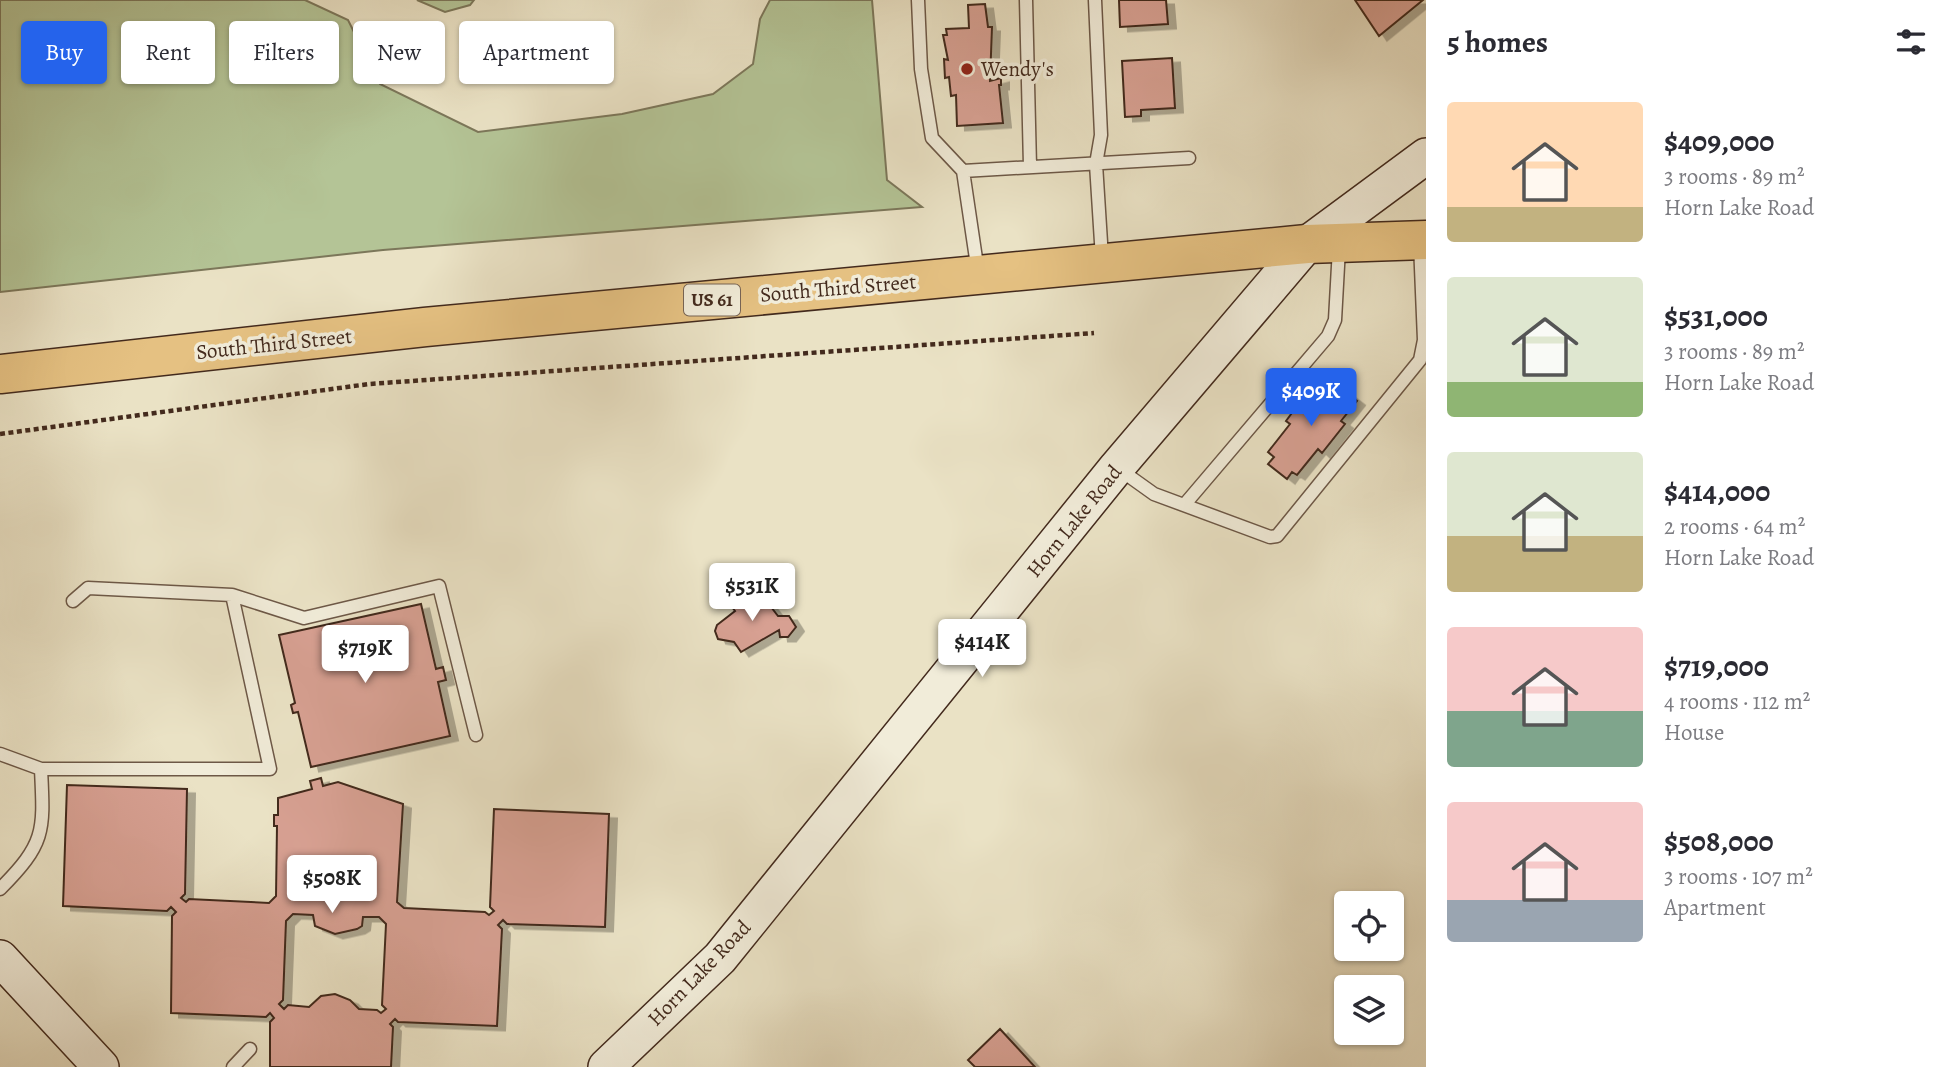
<!DOCTYPE html>
<html lang="en">
<head>
<meta charset="utf-8">
<style>
  :root { --surface:#fff; --page:#f2f2f3; --text:#2b2b33; --muted:#7c7c81; --accent:#2563eb }
  body { margin:0; font-family:Alegreya,serif; background:var(--page); color:var(--text); height:100vh; display:flex; flex-direction:column; font-size:26px; white-space:nowrap }
  * { box-sizing:border-box; margin:0 }
  p { font-size:23px; color:var(--muted) }
  .icon { flex:none; width:38px; height:38px; fill:none; stroke:currentColor; stroke-width:2; stroke-linecap:round; stroke-linejoin:round }
  .map { position:relative; flex:1; overflow:hidden }
  .sheet { display:flex; flex-direction:column; background:var(--surface); width:525px }
  .sheet>* { flex:none }
  .top-card { position:absolute; left:21px; top:21px; width:665px; height:63px; display:flex; gap:14px }
  .controls { position:absolute; left:1334px; top:891px; display:grid; gap:14px }
  .controls a { display:grid; place-items:center; width:70px; height:70px; border-radius:7px; background:var(--surface); box-shadow:0 2px 5px #0004; font-size:35px }
  .price { position:absolute; translate:-50% -60px; padding:0 16px; border-radius:7px; background:#fff; color:#222; font-size:23px; line-height:46px; filter:drop-shadow(0 2px 4px #0008) }
  .price::after { content:''; position:absolute; left:50%; top:42px; width:21px; height:16px; margin-left:-10px; background:inherit; clip-path:polygon(0 0,100% 0,50% 100%) }
  .price.selected { background:var(--accent); color:#fff }
  ul { padding:0; list-style:none }
  li { display:flex; align-items:center; gap:21px; height:175px; padding:0 21px }
  li span { display:grid; place-items:center; flex:none; width:196px; height:140px; border-radius:7px; color:#555 }
  li>.icon { margin-inline-start:auto }
  span .icon { width:84px; height:84px; fill:#fffc; stroke-width:1 }
  li b { font-size:30px }
  h2 { display:flex; justify-content:space-between; align-items:center; height:84px; padding:0 21px; font-size:30px }
  .pill { padding:0 24px; border-radius:7px; background:var(--surface); box-shadow:0 2px 5px #0004; font-size:24px; line-height:63px }
  .pill.selected { background:var(--accent); color:#fff }
  main { display:flex; flex:1; min-height:0 }
  .map>svg:first-child { display:block }
  .green { fill:#b4c496; stroke:#7c775a; stroke-width:2 }
  .building { fill:#d7a092; stroke:#432a1d; stroke-width:2; fill-rule:evenodd; filter:url(#shadow) }
  .lines { fill:none; stroke-linecap:round; stroke-linejoin:round }
  .lane-casing { stroke:#6d5847; stroke-width:15 }
  .secondary-casing { stroke:#432a1d; stroke-width:38 }
  .highway-casing { stroke:#432a1d; stroke-width:41 }
  .path { stroke:#432a1d; stroke-width:4.5; stroke-dasharray:5 3.5; stroke-linecap:butt }
  .lane { stroke:#f1ecd9; stroke-width:12 }
  .secondary { stroke:#f1ecd9; stroke-width:35 }
  .highway { stroke:#e5c182; stroke-width:38 }
  .poi-dot { fill:#8f2418; stroke:#f1ecd9; stroke-width:2.5 }
  .labels { text-anchor:middle; dominant-baseline:central; stroke-width:7; stroke-linejoin:round; paint-order:stroke }
  .shield { fill:#f1ecd9; stroke:#776455; stroke-width:2 }
  .shield-label { font-size:19px; font-weight:bold; fill:#432a1d }
  .poi-label { font-size:21px; fill:#432a1d; stroke:#f1ecd9; text-anchor:start }
  .street-label { font-size:21px; fill:#432a1d; stroke:#f1ecd9 }
</style>
</head>
<body>
<main>
<div class="map">
<svg width="1426" height="1067" viewBox="0 0 1426 1067">
  <defs>
    <filter id="shadow"><feDropShadow dx="8" dy="4.5" stdDeviation="0" flood-color="#0004"/></filter>
  </defs>
  <rect width="100%" height="100%" fill="#eae2c5"/>
  <filter id="stains"><feTurbulence type="fractalNoise" baseFrequency=".00286" numOctaves="4"/><feColorMatrix values="0 0 0 0 .2 0 0 0 0 .09 0 0 0 0 .02 0 0 0 .5 -.17"/></filter>
  <radialGradient id="worn" r=".72"><stop offset=".6" stop-color="#630" stop-opacity="0"/><stop offset="1" stop-color="#630" stop-opacity=".3"/></radialGradient>
  <path class="green" d="M0 0H305L348 20 380 84 478 132 622 114 713 94 753 64 760 19 770 0H872L887 180 922 207 383 250 0 292Z
    M417 0H474L470 5 445 12Z"/>
  <path class="building" d="M1119 0H1166L1168 24 1120 27Z
    M1355 0H1423L1379 36Z
    M985 4 988 27H992L990 81 1001 78V85H999L1003 123 957 126 956 95 951 96 949 77 945 78 944 59 948 60 943 35H947L946 29 969 28 968 5Z
    M1172 58 1175 108 1141 110V116L1125 117 1122 61Z
    M1326 377 1357 401 1341 421 1345 424 1322 453 1318 449 1297 475 1292 472 1287 479 1268 464 1274 457 1268 452 1290 424 1286 421 1300 402 1303 404 1309 400Z
    M748 590 763 606 768 603 778 616H789L796 627 788 637H780L779 630 741 652 734 642 718 639 715 631 717 625 735 611 729 603Z
    M421 604 436 669 443 667 446 680 438 682 450 736 311 767 298 712 293 713 291 705 295 703 279 635Z
    M321 778 323 786 338 782 403 804 397 902 404 908 485 912 489 915 494 911 490 907 494 809 609 814 605 927 507 924 503 920 498 925 502 929 497 1026 398 1022 395 1019 390 1024 393 1027 391 1067H270V1022L274 1018 270 1013 266 1017 171 1013 172 916 176 912 171 907 167 911 63 906 67 785 187 789 185 894 181 898 186 902 189 899 269 903 276 896 277 826H274V815H278V798L312 789 310 781ZM293 914 313 915 315 926 335 934 357 929 362 926 363 917H379L386 924 382 1005 386 1009 381 1013 377 1010 359 1009 350 1000 335 994 321 996 309 1007 288 1005 284 1009 279 1004 283 1000 286 921Z
    M1000 1029 1035 1067H975L968 1060Z"/>
  <g class="lines">
    <g class="lane-casing">
      <path id="lane" d="M918 0 921 69 932 138 963 171 978 272
        M1026 0 1030 166
        M1095 0 1101 135 1096 164 1102 258
        M963 171 1189 158
        M1119 469 1154 494 1270 537 1277 536 1420 360 1424 340 1420 244
        M1185 504 1328 336 1335 320 1339 248
        M73 601 88 588 232 595 304 618 439 586 476 735
        M0 754 41 769C44 831 46 843 0 889
        M41 769H270L232 595
        M233 1067 250 1049"/>
    </g>
    <g class="secondary-casing">
      <path id="secondary" d="M0 958 101 1067
        M606 1067 720 958 1117 467 1307 244 1426 156"/>
    </g>
    <g class="highway-casing">
      <path id="highway" d="M0 374 425 327 1307 244 1426 240"/>
    </g>
    <path class="path" d="M0 434 369 384 1094 333"/>
    <use href="#lane" class="lane"/>
    <use href="#secondary" class="secondary"/>
    <use href="#highway" class="highway"/>
  </g>
  <circle class="poi-dot" cx="967" cy="69" r="7"/>
  <g class="labels">
    <rect class="shield" x="684" y="284.5" width="56" height="31" rx="5"/>
    <g class="shield-label">
      <text x="712" y="300">US 61</text>
    </g>
    <g class="poi-label">
      <text x="981" y="69">Wendy's</text>
    </g>
    <g class="street-label">
      <text transform="translate(838 288) rotate(-5)">South Third Street</text>
      <text transform="translate(274 344) rotate(-6)">South Third Street</text>
      <text transform="translate(1074 521) rotate(-51)">Horn Lake Road</text>
      <text transform="translate(699 973) rotate(-46)">Horn Lake Road</text>
    </g>
  </g>
  <rect width="100%" height="100%" filter="url(#stains)"/>
  <rect width="100%" height="100%" fill="url(#worn)"/>
</svg>
<div class="controls">
<a><svg class="icon" aria-label="locate" viewBox="0 0 24 24"><circle cx="12" cy="12" r="6"/><path d="M12 2v4M12 18v4M2 12h4M18 12h4"/></svg></a>
<a><svg class="icon" aria-label="layers" viewBox="0 0 24 24"><path d="M12 4l9 5-9 5-9-5zM3 14l9 5 9-5"/></svg></a>
</div>
<b class="price selected" style="left:1311px;top:428px">$409K</b>
<b class="price" style="left:752px;top:623px">$531K</b>
<b class="price" style="left:982px;top:679px">$414K</b>
<b class="price" style="left:365px;top:685px">$719K</b>
<b class="price" style="left:332px;top:915px">$508K</b>
<div class="top-card">
<a class="pill selected">Buy</a>
<a class="pill">Rent</a>
<a class="pill">Filters</a>
<a class="pill">New</a>
<a class="pill">Apartment</a>
</div>
</div>
<section class="sheet">
<h2>5 homes<svg class="icon" aria-label="filters" viewBox="0 0 24 24"><path d="M4 7h16M4 17h16"/><circle cx="9" cy="7" r="2"/><circle cx="15" cy="17" r="2"/></svg></h2>
<ul>
<li><span style="background:linear-gradient(#ffd9b3 75%,#c2b280 0)"><svg class="icon" aria-label="home" viewBox="0 0 24 24"><path d="M3 11l9-7 9 7M6 9v11h12V9"/></svg></span><div><b>$409,000</b><p>3 rooms · 89 m²</p><p>Horn Lake Road</p></div></li>
<li><span style="background:linear-gradient(#dfe7d0 75%,#8fb573 0)"><svg class="icon" aria-label="home" viewBox="0 0 24 24"><path d="M3 11l9-7 9 7M6 9v11h12V9"/></svg></span><div><b>$531,000</b><p>3 rooms · 89 m²</p><p>Horn Lake Road</p></div></li>
<li><span style="background:linear-gradient(#dfe7d0 60%,#c2b280 0)"><svg class="icon" aria-label="home" viewBox="0 0 24 24"><path d="M3 11l9-7 9 7M6 9v11h12V9"/></svg></span><div><b>$414,000</b><p>2 rooms · 64 m²</p><p>Horn Lake Road</p></div></li>
<li><span style="background:linear-gradient(#f6c9c9 60%,#7fa58c 0)"><svg class="icon" aria-label="home" viewBox="0 0 24 24"><path d="M3 11l9-7 9 7M6 9v11h12V9"/></svg></span><div><b>$719,000</b><p>4 rooms · 112 m²</p><p>House</p></div></li>
<li><span style="background:linear-gradient(#f6c9c9 70%,#9aa5b1 0)"><svg class="icon" aria-label="home" viewBox="0 0 24 24"><path d="M3 11l9-7 9 7M6 9v11h12V9"/></svg></span><div><b>$508,000</b><p>3 rooms · 107 m²</p><p>Apartment</p></div></li>
</ul>
</section>
</main>
</body>
</html>
